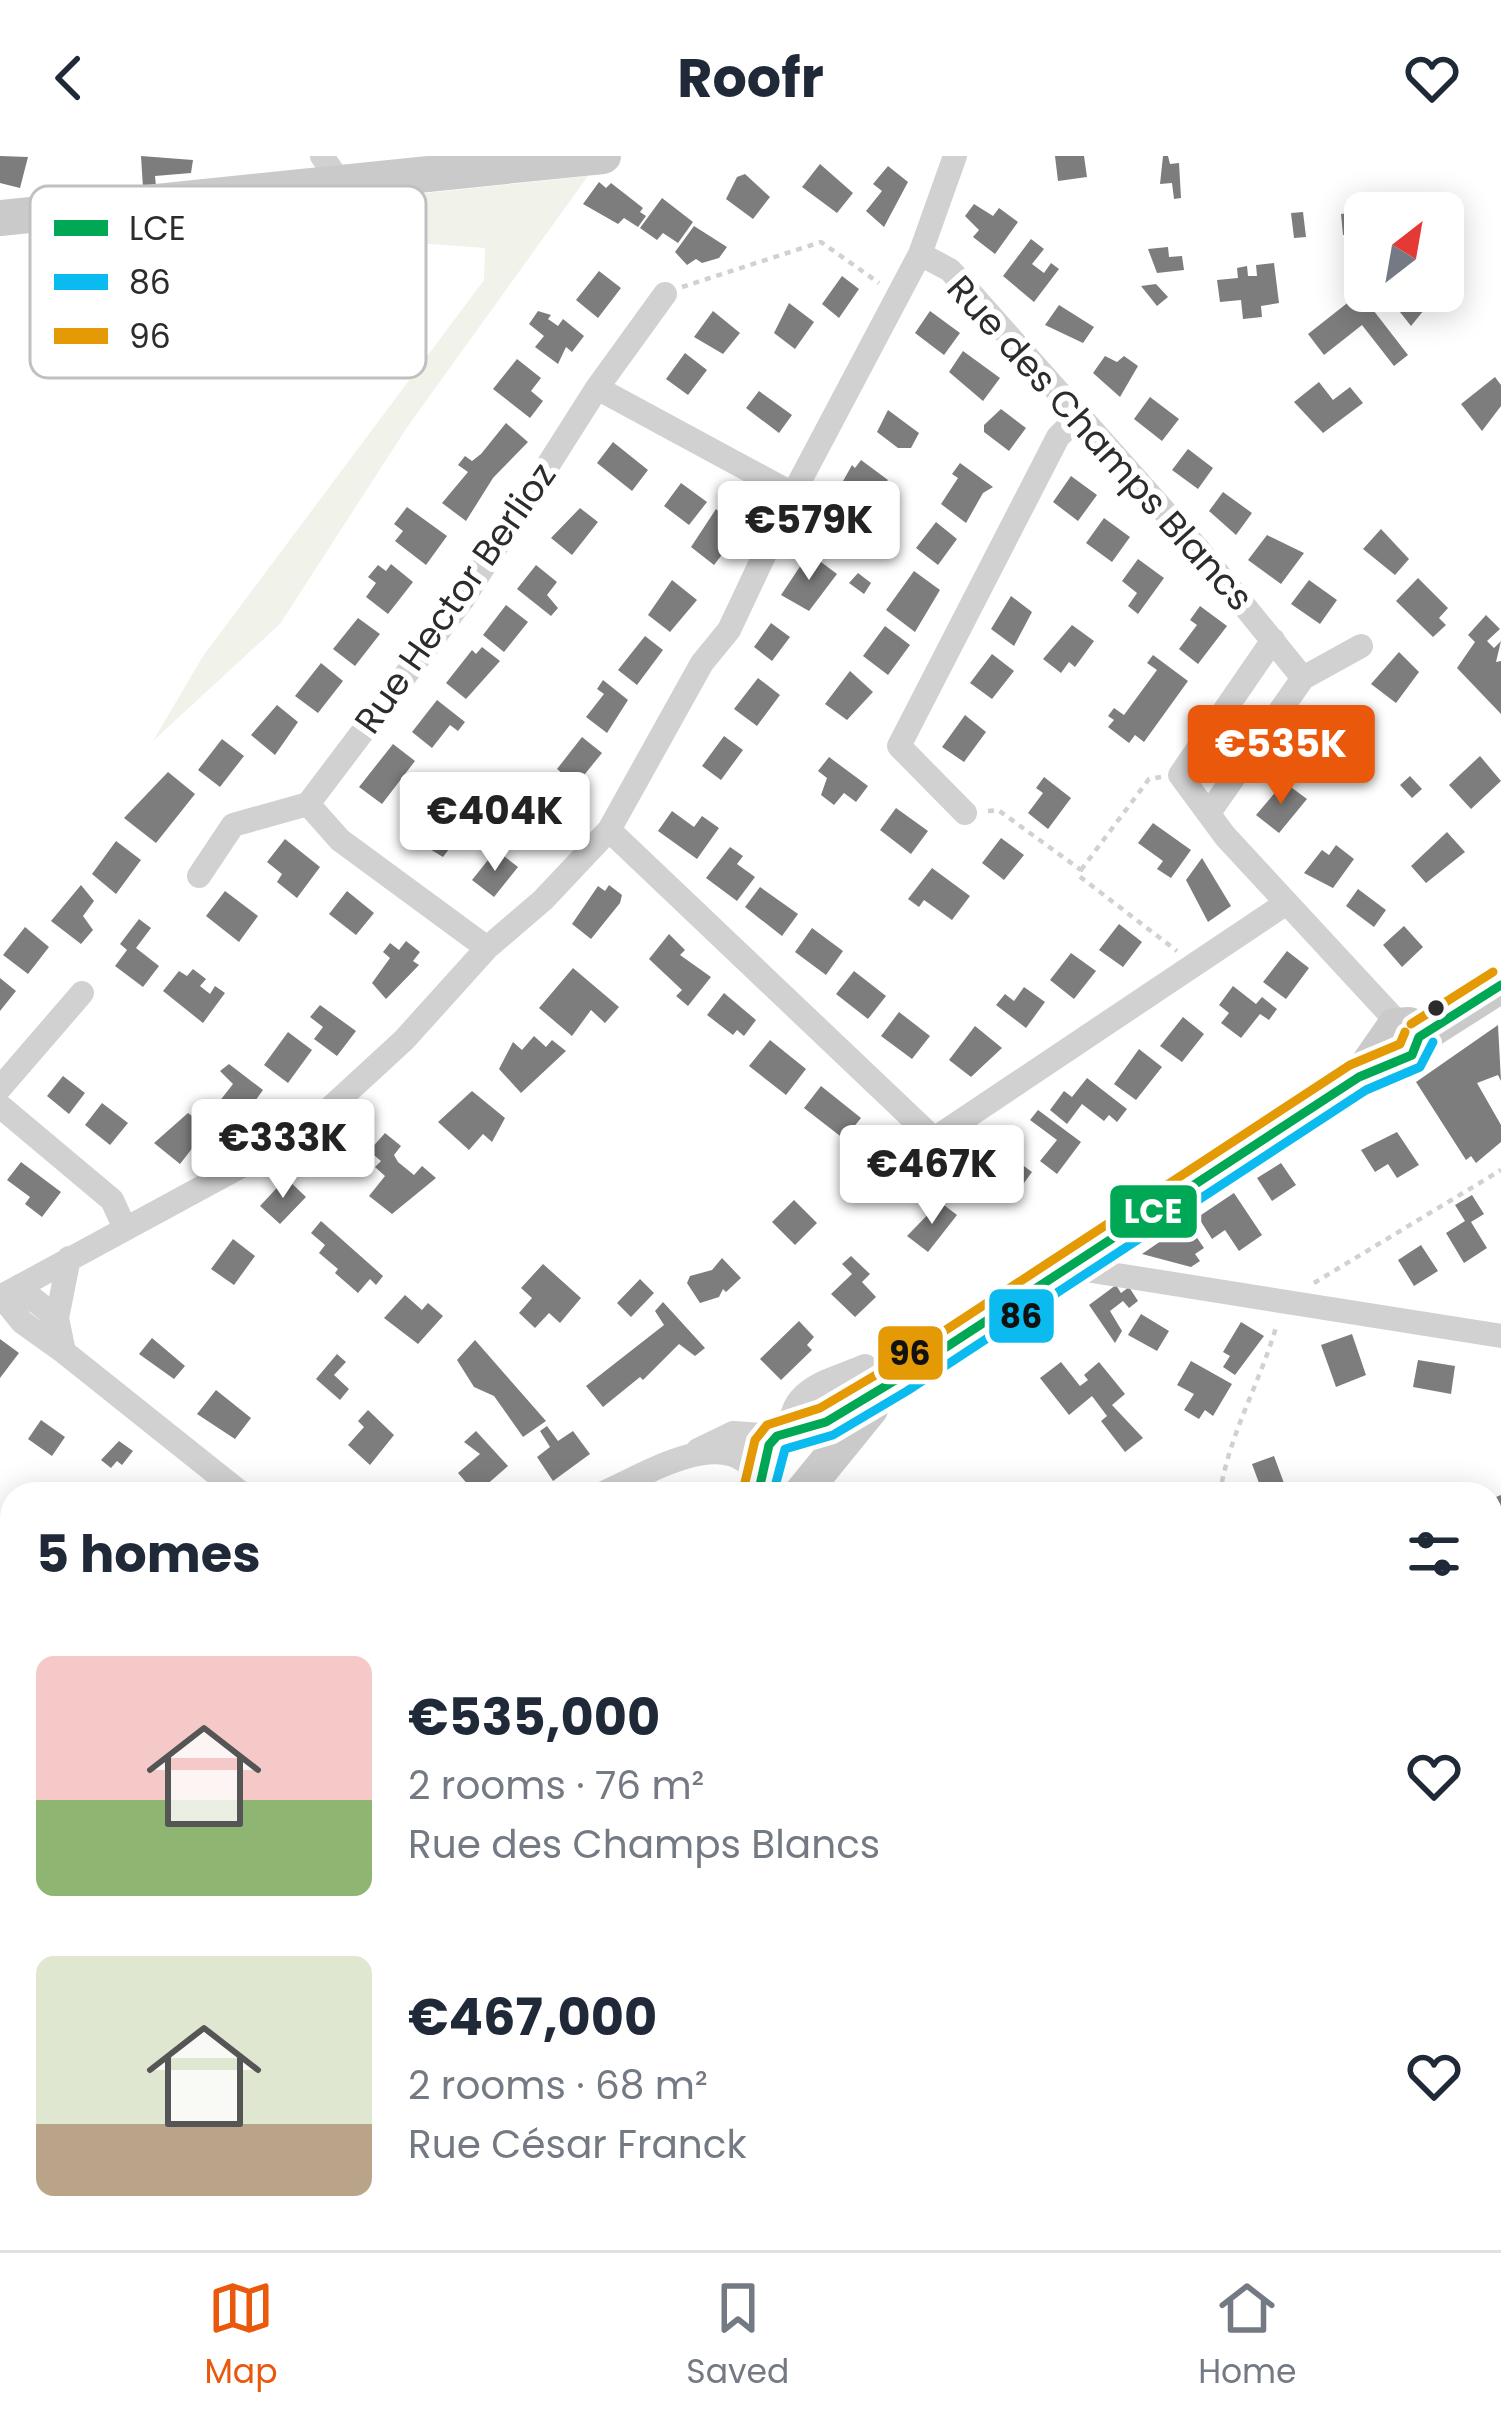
<!DOCTYPE html>
<html lang="en">
<head>
<meta charset="utf-8">
<style>
  :root { --surface:#fff; --page:#f6f6f7; --text:#1f2937; --muted:#747a83; --line:#e0e1e3; --accent:#ea580c }
  body { margin:0; font-family:Poppins,sans-serif; background:var(--page); color:var(--text); height:100vh; display:flex; flex-direction:column; font-size:45px; white-space:nowrap }
  * { box-sizing:border-box; margin:0 }
  p { font-size:39px; color:var(--muted) }
  .icon { flex:none; width:66px; height:66px; fill:none; stroke:currentColor; stroke-width:2; stroke-linecap:round; stroke-linejoin:round }
  .map { position:relative; flex:1; overflow:hidden }
  .drawer { position:absolute; left:0px; top:1326px; width:1503px; height:768px; display:flex; flex-direction:column; background:var(--surface); border-radius:36px 36px 0 0; box-shadow:0 6px 30px #0003 }
  .drawer>* { flex:none }
  .needle { width:78px; rotate:31deg }
  .controls { position:absolute; left:1344px; top:36px; display:grid; gap:24px }
  .controls a { display:grid; place-items:center; width:120px; height:120px; border-radius:18px; background:var(--surface); box-shadow:0 6px 30px #0003; font-size:60px }
  .price { position:absolute; translate:-50% -102px; padding:0 27px; border-radius:12px; background:#fff; color:#222; font-size:39px; line-height:78px; filter:drop-shadow(0 3px 6px #0008) }
  .price::after { content:''; position:absolute; left:50%; top:72px; width:36px; height:27px; margin-left:-18px; background:inherit; clip-path:polygon(0 0,100% 0,50% 100%) }
  .price.current { background:var(--accent); color:#fff }
  ul { padding:0; list-style:none }
  li { display:flex; align-items:center; gap:36px; height:300px; padding:0 36px }
  li span { display:grid; place-items:center; flex:none; width:336px; height:240px; border-radius:18px; color:#555 }
  li>.icon { margin-inline-start:auto }
  span .icon { width:144px; height:144px; fill:#fffc; stroke-width:1 }
  li b { font-size:51px }
  h2 { display:flex; justify-content:space-between; align-items:center; height:144px; padding:0 36px; font-size:51px }
  header { display:flex; justify-content:space-between; align-items:center; height:156px; padding:0 36px; background:var(--surface); font-size:54px; font-weight:700 }
  .dock { display:flex; justify-content:space-around; align-items:center; height:168px; border-top:3px solid var(--line); background:var(--surface); font-size:33px; color:var(--muted) }
  .dock a { display:grid; justify-items:center; gap:6px }
  .dock .current { color:var(--accent) }
  .map>svg:first-child { display:block }
  .green { fill:#f1f3ea }
  .lines { fill:none; stroke-linecap:round; stroke-linejoin:round }
  .stream { stroke:#d6ebf1; stroke-width:6 }
  .building { fill:#7d7d7d }
  .path { stroke:#d1d1d1; stroke-width:4.5; stroke-dasharray:6 6; stroke-linecap:butt }
  .street { stroke:#d1d1d1; stroke-width:24 }
  .secondary { stroke:#cacaca; stroke-width:36 }
  .bus-1-casing { stroke:#fff; stroke-width:18 }
  .bus-2-casing { stroke:#fff; stroke-width:18 }
  .bus-3-casing { stroke:#fff; stroke-width:18 }
  .bus-1 { stroke:#00a754; stroke-width:9 }
  .bus-2 { stroke:#0bbbef; stroke-width:9 }
  .bus-3 { stroke:#e39a04; stroke-width:9 }
  .bus-dot { fill:#2c2c2c; stroke:#fff; stroke-width:4.5 }
  .labels { text-anchor:middle; dominant-baseline:central; stroke-width:12; stroke-linejoin:round; paint-order:stroke }
  .street-label { font-size:36px; fill:#2c2c2c; stroke:#fff }
  .key { fill:#fff; stroke:#c0c0c0; stroke-width:3 }
  .key-label { font-size:33px; fill:#2c2c2c }
  .line-badge { stroke:#fff; stroke-width:4.5 }
  .badge-label { font-size:33px; text-anchor:middle; font-weight:bold; fill:#fff }
  .pale-badge-label { font-size:33px; text-anchor:middle; font-weight:bold; fill:#111 }
</style>
</head>
<body>
<header><svg class="icon" aria-label="back" viewBox="0 0 24 24"><path d="M15 5l-7 7 7 7"/></svg>Roofr<svg class="icon" aria-label="heart" viewBox="0 0 24 24"><path d="M12 20l-8-8c-3-5 5-10 8-4 3-6 11-1 8 4z"/></svg></header>
<div class="map">
<svg width="1501" height="2094" viewBox="0 0 1501 2094">
  <rect width="100%" height="100%" fill="#fff"/>
  <path class="green" d="M588 20 408 270 280 468 153 585 203 500 484 124 485 92 362 83 231 113 126 93 68 75Z"/>
  <g class="lines">
    <path class="stream" d="M1491 2047 1501 2048"/>
  </g>
  <path class="building" d="M0 0 28 1 20 32 0 27Z
    M141 0 193 4 191 17 155 20 156 30 143 32Z
    M1055 0H1084L1087 21 1058 25Z
    M1163 0H1168L1170 8 1179 7 1181 42 1174 43 1172 27 1160 28Z
    M820 8 853 37 837 57 802 31Z
    M888 10 908 26 884 71 866 55 882 35 873 28Z
    M745 18 770 41 753 63 726 43 737 21Z
    M599 26 606 32 611 27 643 52 640 56 646 60 638 71 624 62 618 68 583 48Z
    M662 42 693 66 678 87 663 77 657 84 640 72Z
    M974 48 993 60 999 52 1018 66 995 98 973 81 979 74 965 60Z
    M1303 56 1306 81 1294 82 1291 57Z
    M1357 56 1360 77 1343 79 1341 58Z
    M694 70 727 91 719 102 702 107 696 103 687 109 675 96Z
    M1031 83 1044 93 1032 108 1044 117 1051 107 1059 113 1034 146 1003 120Z
    M1168 91 1169 101 1182 100 1184 114 1157 117 1148 93Z
    M1274 107 1279 147 1261 150 1262 161 1243 163 1241 144 1220 146 1217 124 1238 122 1237 112 1247 110 1248 120H1257L1256 109Z
    M599 115 621 132 598 162 576 144Z
    M842 120 859 133 839 162 822 148Z
    M1447 123 1462 142 1443 156 1433 143 1411 170 1385 137 1443 135Z
    M1156 128 1168 141 1157 150 1141 130Z
    M1360 137 1408 199 1394 210 1362 169 1324 199 1308 178Z
    M789 147 814 166 795 193 774 177Z
    M1059 149 1094 171 1083 187 1045 169Z
    M538 155 551 159 548 163 558 170 563 163 584 180 572 196 566 191 558 208 535 191 544 180 529 168Z
    M713 155 740 177 723 198 694 181Z
    M930 155 960 177 944 199 915 177Z
    M963 195 1000 222 983 245 949 216Z
    M685 197 707 214 688 239 666 223Z
    M1105 200 1117 206 1124 200 1138 210 1120 241 1093 217Z
    M517 203 541 222 531 235 543 245 530 262 493 233Z
    M1495 221 1501 229V250L1482 275 1461 248Z
    M1319 226 1333 244 1350 231 1363 247 1323 277 1294 246Z
    M759 235 792 259 779 277 746 252Z
    M1150 241 1179 263 1162 285 1134 263Z
    M1001 253 1026 272 1009 295 984 276V269Z
    M888 254 919 277 911 292H898L877 276Z
    M506 267 528 286 493 322 466 365 442 347 468 316 458 309 465 300 472 305 481 298Z
    M613 286 648 314 632 335 597 307Z
    M1188 293 1213 312 1198 333 1172 314Z
    M861 304 888 324 862 352 838 334 852 309 855 312Z
    M960 307 993 331 983 337 966 367 941 348 958 322 952 318Z
    M1071 320 1097 339 1078 365 1053 346Z
    M681 327 707 346 689 369 664 350Z
    M1223 336 1252 357 1236 379 1209 355Z
    M407 351 447 380 426 409 395 385 403 375 394 368Z
    M580 352 598 366 572 399 551 382Z
    M716 353 742 373 714 409 691 391Z
    M836 357 852 369 846 376 854 385 846 397 835 392 829 400 806 383 824 358 832 363Z
    M1104 362 1130 381 1112 406 1086 387Z
    M936 366 957 383 938 409 916 392Z
    M1381 373 1409 403 1395 419 1363 393Z
    M1267 379 1304 397 1281 428 1248 404Z
    M809 397 837 418 809 455 781 439Z
    M1138 403 1164 422 1138 458 1128 450 1137 437 1122 425Z
    M391 408 413 426 388 458 366 441 376 427 368 421 378 409 386 415Z
    M536 409 557 426 547 439 558 452 551 460 517 433Z
    M914 415 940 434 915 476 886 454Z
    M858 417 871 427 864 438 849 427Z
    M1418 422 1448 452 1439 462 1446 469 1433 481 1396 445Z
    M672 424 697 444 670 476 648 459Z
    M1309 424 1337 444 1320 468 1291 448Z
    M1011 440 1032 456 1014 490 991 473Z
    M506 449 528 466 504 496 483 479Z
    M1200 450 1227 470 1198 508 1179 493 1197 469 1190 464Z
    M1486 459 1500 473 1487 485 1494 492 1501 485 1496 506 1501 505V558L1457 512 1475 486 1468 479Z
    M358 462 380 478 355 510 333 493Z
    M771 467 790 481 772 505 754 491Z
    M1072 469 1094 485 1075 511 1069 506 1061 517 1043 503Z
    M885 470 910 489 888 519 863 500Z
    M645 480 663 494 637 529 618 514Z
    M482 491 500 505 466 543 446 527 472 494 476 498Z
    M1399 496 1419 516 1396 547 1371 528Z
    M992 498 1014 515 992 543 970 527Z
    M1153 499 1188 525 1144 586 1135 579 1129 587 1108 571 1114 564 1108 560 1114 552 1124 559 1157 514 1147 507Z
    M321 507 343 525 318 557 295 540Z
    M850 515 873 536 847 564 825 548Z
    M758 522 780 539 757 570 734 553Z
    M603 524 628 544 607 577 586 561 604 538 597 533Z
    M437 544 465 566 458 575 450 569 432 592 412 576Z
    M277 549 298 566 275 599 251 579Z
    M965 559 986 576 964 606 942 591Z
    M724 580 743 594 721 624 702 610Z
    M582 581 602 597 576 629 557 613Z
    M222 583 244 600 220 631 198 614Z
    M393 588 415 605 382 648 359 631Z
    M1480 600 1501 625 1471 653 1449 629Z
    M829 601 868 630 856 646 844 637 834 649 821 639 827 622 818 615Z
    M168 616 195 638 156 687 124 662Z
    M1410 620 1422 633 1412 642 1400 629Z
    M1044 621 1071 642 1048 673 1028 657 1043 637 1036 632Z
    M538 623 560 640 536 670 514 653Z
    M1284 626 1307 643 1279 677 1256 659Z
    M896 652 928 675 911 698 880 674Z
    M672 655 694 671 702 660 719 672 697 703 658 675Z
    M427 658 442 670 450 660 465 672 443 701 410 681Z
    M1153 667 1191 694 1171 722 1157 713 1163 705 1138 687Z
    M1447 676 1465 696 1426 727 1411 710Z
    M1001 682 1024 699 1004 724 982 707Z
    M285 683 320 711 297 742 277 726 282 718 267 706Z
    M116 685 141 704 116 738 92 718Z
    M1336 689 1354 703 1333 732 1304 717 1322 694 1329 699Z
    M730 691 743 700 737 708 755 721 737 745 706 722Z
    M496 694 518 711 494 741 472 724Z
    M1202 702 1231 750 1208 766 1186 724Z
    M932 712 970 740 952 764 924 744 919 751 908 743Z
    M81 729 94 745 83 760 93 774 81 788 51 765Z
    M609 729 622 739 620 747 591 783 572 768 598 730 605 735Z
    M760 731 798 758 782 780 745 751Z
    M1358 733 1386 754 1374 771 1346 750Z
    M225 735 258 760 239 786 206 760Z
    M347 735 374 757 356 779 329 758Z
    M139 763 151 772 136 792 159 810 143 831 115 810 127 794 120 788Z
    M1119 768 1142 786 1123 811 1099 794Z
    M1404 770 1423 791 1402 811 1383 789Z
    M25 771 49 791 28 818 3 799Z
    M812 772 843 795 826 819 795 796Z
    M669 778 685 794 680 799 711 821 688 850 676 840 682 834 649 803Z
    M406 785 420 796 413 805 419 809 386 843 372 827 390 802 383 796 390 787 399 794Z
    M1287 795 1309 812 1286 843 1263 826Z
    M1071 797 1096 815 1074 843 1050 824Z
    M573 812 619 851 605 867 591 854 572 880 539 852Z
    M193 813 206 823 200 830 210 838 215 830 225 837 203 867 163 835 179 815 187 820Z
    M854 815 886 840 868 863 836 838Z
    M0 822 16 835 0 855Z
    M1233 830 1256 848 1262 841 1277 853 1269 864 1260 858 1241 882 1221 867 1229 857 1219 849Z
    M1024 831 1045 846 1026 872 996 849 1005 838 1014 845Z
    M724 837 756 864 744 880 737 874 733 879 707 859Z
    M320 849 356 875 337 900 314 883 323 871 310 861Z
    M899 856 930 880 912 903 881 880Z
    M1183 861 1204 878 1182 906 1160 890Z
    M1498 869 1501 925 1498 919 1477 927 1501 969V986L1476 1007 1471 1000 1466 1004 1416 926Z
    M975 870 1002 892 971 921 949 904Z
    M288 876 312 894 288 927 264 909Z
    M534 880 546 891 552 884 566 895 521 937 499 913 513 886 522 894Z
    M770 884 806 913 786 939 749 910Z
    M1139 893 1162 911 1136 944 1114 928Z
    M229 908 263 934 238 969 215 951 233 928 220 915Z
    M63 920 85 937 69 958 47 940Z
    M1087 922 1127 953 1117 966 1109 959 1104 965 1082 948 1067 968 1050 954 1064 935 1072 941Z
    M821 930 861 962 844 983 804 952Z
    M472 935 505 962 492 986 483 978 469 994 438 966Z
    M102 947 128 967 110 989 85 969Z
    M1038 954 1081 986 1057 1018 1040 1005 1057 984 1030 964Z
    M188 957 208 972 180 1008 154 987Z
    M996 975 1013 987 1006 997 1032 1016 1024 1027 1008 1016 992 1040 967 1022Z
    M1397 976 1419 1009 1397 1022 1388 1008 1375 1016 1361 994Z
    M385 977 401 990 394 999 398 1006 414 1019 422 1010 436 1022 392 1058 369 1040 385 1020 375 1011 381 1005 369 995Z
    M875 977 903 1003 886 1023 857 1000Z
    M21 1006 61 1036 42 1061 25 1048 30 1041 7 1024Z
    M1281 1007 1296 1029 1272 1045 1257 1022Z
    M286 1022 306 1041 280 1068 260 1050Z
    M1234 1037 1262 1079 1239 1095 1225 1074 1212 1083 1198 1061Z
    M1472 1039 1484 1058 1471 1066 1487 1092 1464 1107 1446 1077 1465 1065 1455 1049Z
    M794 1044 817 1067 795 1089 772 1066Z
    M940 1046 957 1059 928 1096 907 1080Z
    M321 1065 383 1120 376 1129 370 1123 358 1137 335 1117 338 1113 319 1097 325 1089 311 1077Z
    M1187 1067 1204 1092 1195 1098 1200 1105 1191 1111 1142 1098Z
    M233 1083 255 1100 234 1129 211 1113Z
    M1421 1089 1438 1115 1414 1130 1398 1104Z
    M851 1100 870 1118 862 1126 876 1141 855 1161 831 1138 852 1118 842 1108Z
    M722 1102 741 1122 726 1136 723 1133 719 1141 700 1147 687 1127 690 1120 712 1114Z
    M543 1108 581 1142 560 1167 549 1157 535 1172 519 1157 532 1142 521 1132Z
    M640 1123 654 1137 631 1161 617 1147Z
    M1116 1129 1121 1137 1129 1131 1138 1145 1129 1152 1123 1145 1110 1155 1122 1175 1115 1187 1089 1149Z
    M405 1139 422 1154 428 1147 443 1160 418 1188 384 1162Z
    M663 1146 705 1192 695 1200 679 1188 643 1224 640 1221 603 1251 586 1230 664 1169 655 1155Z
    M1141 1158 1169 1175 1157 1195 1128 1179Z
    M799 1165 814 1181 807 1189 812 1194 781 1224 760 1203Z
    M1241 1166 1264 1180 1235 1219 1223 1211 1230 1200 1223 1196Z
    M1352 1178 1366 1219 1336 1231 1321 1189Z
    M152 1182 185 1210 174 1223 139 1198Z
    M0 1183 19 1197 0 1222Z
    M475 1184 546 1265 523 1281 494 1240 474 1231 457 1204Z
    M337 1198 346 1206 334 1219 349 1233 340 1244 316 1223Z
    M1418 1204 1455 1210 1451 1238 1413 1231Z
    M1191 1205 1232 1228 1213 1260 1205 1254 1199 1263 1184 1254 1194 1238 1177 1229Z
    M1061 1206 1080 1230 1088 1224 1084 1219 1099 1206 1125 1238 1112 1249 1143 1282 1125 1296 1101 1265 1107 1260 1092 1240 1069 1259 1040 1222Z
    M216 1234 251 1262 235 1283 197 1258Z
    M368 1254 394 1279 370 1309 348 1289 364 1271 358 1265Z
    M41 1264 65 1281 52 1300 28 1283Z
    M547 1270 558 1285 573 1275 590 1298 553 1325 537 1301 550 1291 540 1275Z
    M476 1275 508 1310 476 1338 458 1317 480 1298 464 1286Z
    M119 1285 133 1295 122 1309 117 1305 111 1312 101 1304Z
    M1274 1300 1288 1338H1263L1252 1308Z
    M1501 1339V1377L1492 1380 1491 1343Z
    M8 1383 12 1421 4 1433 12 1439 4 1452 0 1396Z
    M12 1584V1612L10 1618 0 1614V1587L9 1591Z
    M3 1853 12 1857 9 1881 0 1878Z
    M12 1920V1963L10 1968 0 1963V1921L9 1925Z
    M336 2082H343L371 2094H331Z
    M402 2082H421L429 2086 425 2094H397Z
    M517 2082H541L548 2092 500 2094Z
    M715 2082H751L749 2094H712Z
    M847 2082H872L879 2086 877 2094H848Z
    M890 2082H1050V2094H882L879 2086Z
    M1140 2082H1198L1220 2087 1218 2094H1147L1138 2092Z"/>
  <g class="lines">
    <path class="path" d="M682 131 821 86 879 127
      M988 655 998 654 1081 714 1079 720 1177 795
      M1081 714 1149 623 1161 621
      M1314 1127 1501 1014
      M1220 1338C1228 1280 1261 1225 1277 1168"/>
    <path class="street" d="M322 0 339 25
      M920 98 950 114 1198 393 1303 522 1211 654
      M597 232 665 138
      M1273 484 1180 619 1225 680 1399 868
      M1303 522 1361 490
      M965 657 899 590 1058 281 1080 259
      M609 674 934 983 1285 748
      M199 720 233 669 308 648
      M487 792 340 684 308 648 463 443 597 232 793 338
      M0 932 82 837
      M0 950 112 1044 124 1070
      M1082 1104 1092 1115 1501 1180
      M1 1140 22 1166 64 1196 57 1162 18 1131
      M0 1141 304 976 404 884 487 792 543 744 609 674 702 507 729 474 793 338 920 98 955 0
      M57 1162 69 1102
      M64 1196 242 1338
      M791 1273C789 1231 833 1224 865 1210
      M698 1294 733 1277 777 1280
      M601 1338C646 1319 730 1262 761 1325
      M0 1840 12 1845
      M0 2029 12 2008
      M0 2054 12 2053
      M1096 2082 1100 2094"/>
    <path class="secondary" d="M0 62 603 0
      M1419 881 1501 829
      M1361 919 1395 870 1409 869 1419 881
      M758 1338 769 1289 777 1280 826 1266 899 1222 942 1189 1233 1008 1359 921 1412 899 1419 881
      M801 1338 870 1253
      M8 2094 25 2082"/>
    <g class="bus-1-casing">
      <path id="bus-1" d="M1419 881 1501 829
        M758 1338 769 1289 777 1280 826 1266 899 1222 1359 921 1412 899 1419 881"/>
    </g>
    <g class="bus-2-casing">
      <path id="bus-2" d="M773 1338 785 1293 833 1279 907 1235 1366 934 1420 911 1433 886"/>
    </g>
    <g class="bus-3-casing">
      <path id="bus-3" d="M1411 868 1493 816
        M743 1335 755 1284 767 1269 820 1252 891 1210 1350 909 1400 888 1405 876"/>
    </g>
    <use href="#bus-1" class="bus-1"/>
    <use href="#bus-2" class="bus-2"/>
    <use href="#bus-3" class="bus-3"/>
  </g>
  <circle class="bus-dot" cx="1436" cy="852" r="10"/>
  <g class="labels">
    <g class="street-label">
      <text transform="translate(1100 287) rotate(48)">Rue des Champs Blancs</text>
      <text transform="translate(455 442) rotate(-55)">Rue Hector Berlioz</text>
    </g>
  </g>
  <rect x="30" y="30" width="396" height="192" rx="18" class="key"/>
  <rect x="54" y="64" width="54" height="16" fill="#00a754"/>
  <rect x="54" y="118" width="54" height="16" fill="#0bbbef"/>
  <rect x="54" y="172" width="54" height="16" fill="#e39a04"/>
  <g class="key-label">
    <text x="129" y="84">LCE</text>
    <text x="129" y="138">86</text>
    <text x="129" y="192">96</text>
  </g>
  <g class="line-badge">
    <rect x="1108" y="1027" width="91" height="57" rx="12" fill="#00a754"/>
    <rect x="987" y="1131" width="69" height="58" rx="12" fill="#0bbbef"/>
    <rect x="876" y="1168" width="69" height="58" rx="12" fill="#e39a04"/>
  </g>
  <g class="badge-label">
    <text x="1153" y="1067">LCE</text>
  </g>
  <g class="pale-badge-label">
    <text x="1021" y="1172">86</text>
    <text x="910" y="1209">96</text>
  </g>
</svg>
<div class="controls">
<a><svg class="needle" viewBox="-14 -14 28 28"><path d="M0-13l5 13h-10z" fill="#e53935"/><path d="M0 13l5-13h-10z" fill="#747a83"/></svg></a>
</div>
<b class="price" style="left:809px;top:427px">€579K</b>
<b class="price current" style="left:1281px;top:651px">€535K</b>
<b class="price" style="left:495px;top:718px">€404K</b>
<b class="price" style="left:283px;top:1045px">€333K</b>
<b class="price" style="left:932px;top:1071px">€467K</b>
<section class="drawer">
<h2>5 homes<svg class="icon" aria-label="filters" viewBox="0 0 24 24"><path d="M4 7h16M4 17h16"/><circle cx="9" cy="7" r="2"/><circle cx="15" cy="17" r="2"/></svg></h2>
<ul>
<li><span style="background:linear-gradient(#f6c9c9 60%,#8fb573 0)"><svg class="icon" aria-label="home" viewBox="0 0 24 24"><path d="M3 11l9-7 9 7M6 9v11h12V9"/></svg></span><div><b>€535,000</b><p>2 rooms · 76 m²</p><p>Rue des Champs Blancs</p></div><svg class="icon" aria-label="heart" viewBox="0 0 24 24"><path d="M12 20l-8-8c-3-5 5-10 8-4 3-6 11-1 8 4z"/></svg></li>
<li><span style="background:linear-gradient(#dfe7d0 70%,#b9a48a 0)"><svg class="icon" aria-label="home" viewBox="0 0 24 24"><path d="M3 11l9-7 9 7M6 9v11h12V9"/></svg></span><div><b>€467,000</b><p>2 rooms · 68 m²</p><p>Rue César Franck</p></div><svg class="icon" aria-label="heart" viewBox="0 0 24 24"><path d="M12 20l-8-8c-3-5 5-10 8-4 3-6 11-1 8 4z"/></svg></li>
</ul>
</section>
</div>
<nav class="dock">
<a class="current"><svg class="icon" aria-label="map" viewBox="0 0 24 24"><path d="M3 6l6-2 6 2 6-2v14l-6 2-6-2-6 2zM9 4v14M15 6v14"/></svg>Map</a>
<a><svg class="icon" aria-label="saved" viewBox="0 0 24 24"><path d="M7 4h10v16l-5-4-5 4z"/></svg>Saved</a>
<a><svg class="icon" aria-label="home" viewBox="0 0 24 24"><path d="M3 11l9-7 9 7M6 9v11h12V9"/></svg>Home</a>
</nav>
</body>
</html>
